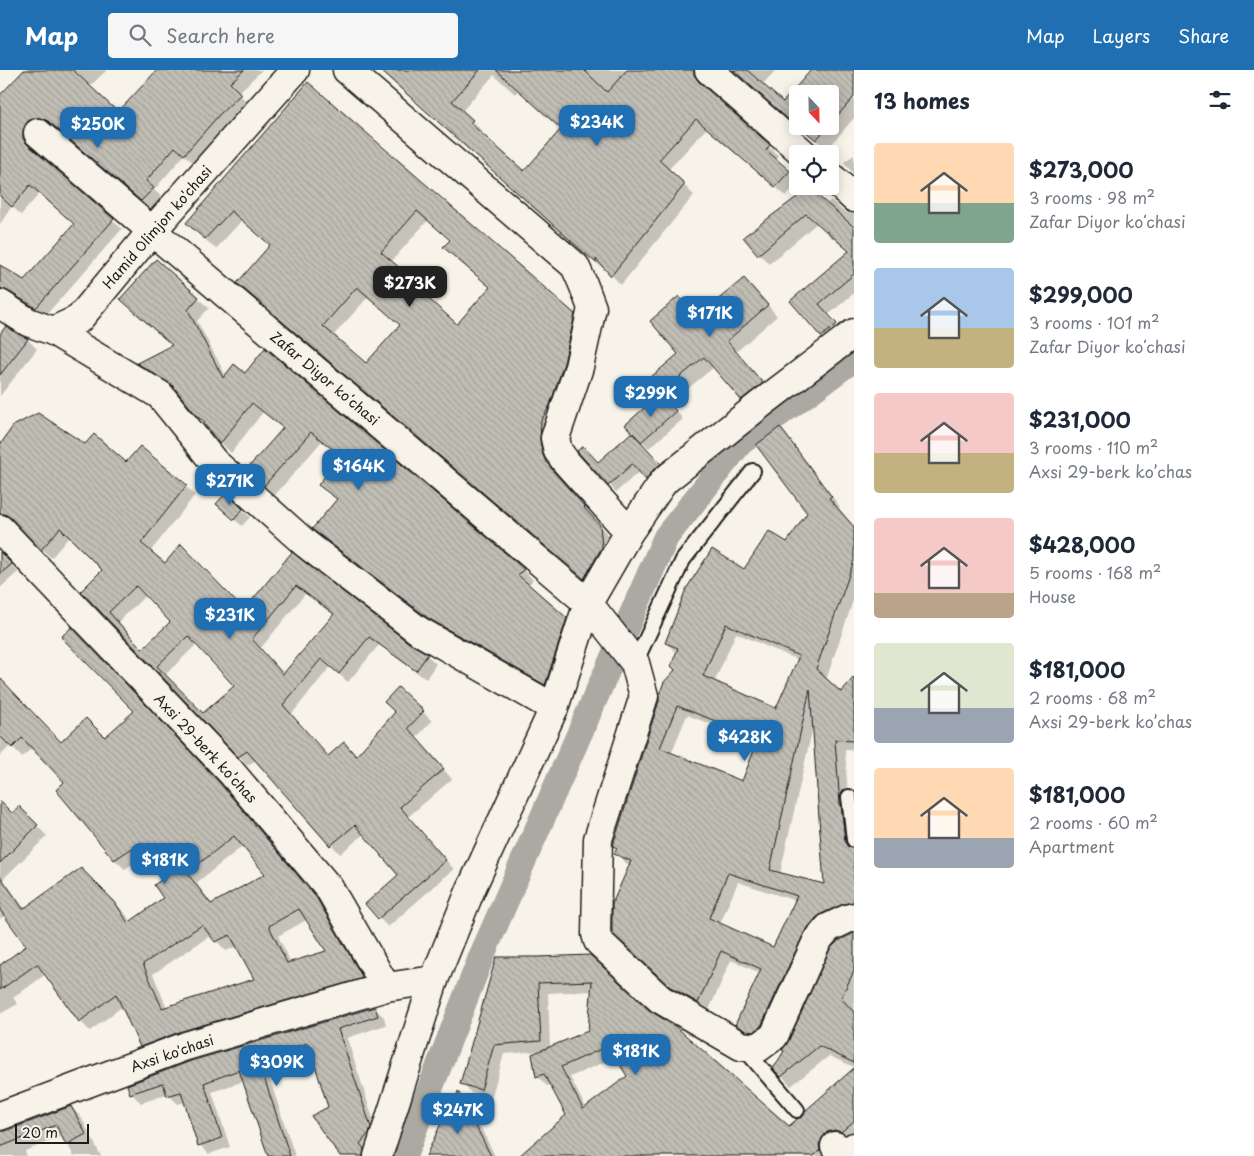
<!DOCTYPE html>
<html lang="en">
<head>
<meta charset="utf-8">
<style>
  :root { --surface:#fff; --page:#f6f6f7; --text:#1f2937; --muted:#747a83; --accent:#1f6fb2 }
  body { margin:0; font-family:"Playpen Sans",sans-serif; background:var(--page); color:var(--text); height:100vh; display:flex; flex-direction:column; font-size:19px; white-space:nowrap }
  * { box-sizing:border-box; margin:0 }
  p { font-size:16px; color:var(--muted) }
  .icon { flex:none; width:28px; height:28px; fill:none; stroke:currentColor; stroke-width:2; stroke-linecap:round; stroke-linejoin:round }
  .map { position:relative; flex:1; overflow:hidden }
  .side { display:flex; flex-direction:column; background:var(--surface); width:400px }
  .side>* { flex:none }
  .needle { width:32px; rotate:158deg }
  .controls { position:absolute; left:789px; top:15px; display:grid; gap:10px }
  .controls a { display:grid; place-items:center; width:50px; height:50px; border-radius:5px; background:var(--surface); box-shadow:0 2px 12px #0003; font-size:25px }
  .scale { position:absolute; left:15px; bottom:12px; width:74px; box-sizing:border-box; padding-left:5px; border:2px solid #1c1c1c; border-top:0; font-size:14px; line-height:18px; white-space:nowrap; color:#1c1c1c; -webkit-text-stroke:4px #f7f3e8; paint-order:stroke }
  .price { position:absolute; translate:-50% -42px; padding:0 11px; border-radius:10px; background:var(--accent); color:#fff; font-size:16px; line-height:32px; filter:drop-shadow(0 1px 2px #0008) }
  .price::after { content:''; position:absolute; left:50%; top:30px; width:15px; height:11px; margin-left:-8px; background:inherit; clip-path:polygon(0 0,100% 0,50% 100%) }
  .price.current { background:#222; color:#fff }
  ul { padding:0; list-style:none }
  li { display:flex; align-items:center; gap:15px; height:125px; padding:0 20px }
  li span { display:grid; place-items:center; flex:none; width:140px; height:100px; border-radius:5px; color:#555 }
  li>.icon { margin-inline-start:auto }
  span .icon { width:60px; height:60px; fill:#fffc; stroke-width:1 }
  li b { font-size:21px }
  h2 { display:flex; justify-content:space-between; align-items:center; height:60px; padding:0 20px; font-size:21px }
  header { display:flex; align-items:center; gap:30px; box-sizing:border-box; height:70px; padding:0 25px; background:var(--accent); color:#fff }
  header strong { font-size:24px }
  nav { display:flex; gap:28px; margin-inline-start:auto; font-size:18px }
  .search { width:350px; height:45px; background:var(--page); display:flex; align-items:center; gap:12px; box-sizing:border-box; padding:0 18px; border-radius:5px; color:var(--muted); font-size:19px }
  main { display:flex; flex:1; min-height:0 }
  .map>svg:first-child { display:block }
  .shadow { fill:#0003; fill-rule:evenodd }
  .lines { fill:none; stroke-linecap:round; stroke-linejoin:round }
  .canal { stroke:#aca9a2; stroke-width:26 }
  .building { fill:url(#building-back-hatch); stroke:#1c1c1c; fill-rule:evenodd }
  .service-casing { stroke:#1c1c1c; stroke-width:18 }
  .minor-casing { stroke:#1c1c1c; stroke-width:31 }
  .tertiary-casing { stroke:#1c1c1c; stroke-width:31 }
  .service { stroke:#f7f3e8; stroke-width:14 }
  .minor { stroke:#f7f3e8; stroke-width:28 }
  .tertiary { stroke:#f7f3e8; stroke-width:28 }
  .labels { text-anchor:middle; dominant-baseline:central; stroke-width:5; stroke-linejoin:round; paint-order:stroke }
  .street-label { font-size:14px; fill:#1c1c1c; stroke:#f7f3e8 }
</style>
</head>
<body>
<header>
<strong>Map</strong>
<div class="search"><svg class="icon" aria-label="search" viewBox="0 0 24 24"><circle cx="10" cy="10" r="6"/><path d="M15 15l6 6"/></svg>Search here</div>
<nav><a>Map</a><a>Layers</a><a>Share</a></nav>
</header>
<main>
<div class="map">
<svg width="854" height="1086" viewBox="0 0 854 1086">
  <defs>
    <pattern id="building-back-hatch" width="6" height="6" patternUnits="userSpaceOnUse" patternTransform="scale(1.25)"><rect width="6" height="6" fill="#c0beb5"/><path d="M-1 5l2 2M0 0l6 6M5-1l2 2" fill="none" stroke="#a4a39b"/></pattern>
  </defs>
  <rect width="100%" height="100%" fill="#f7f3e8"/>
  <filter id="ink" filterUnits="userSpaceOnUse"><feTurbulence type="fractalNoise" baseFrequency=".02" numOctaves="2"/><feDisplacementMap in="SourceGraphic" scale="10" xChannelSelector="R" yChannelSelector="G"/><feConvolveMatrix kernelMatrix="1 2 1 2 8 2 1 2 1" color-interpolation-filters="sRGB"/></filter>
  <g filter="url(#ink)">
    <path class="shadow" d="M25 0H107L89 17 118 44 159 0H262L238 23 249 34 228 54 194 93 184 85 154 120 162 127 151 139 59 60 50 56 31 70 32 79 34 82 122 159 45 246 18 229 0 225V196L24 212 75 155 40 123 21 145 12 136 0 154V27Z
      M380 0H707L703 8 704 16 707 20 779 86 775 90 798 111V113L786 126 707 58 668 100 694 125 621 215 606 199V201L575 175ZM494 5 515 24 519 20 563 59 524 102 480 63 482 61 462 41Z
      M733 0H774L775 1 762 15 783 34 812 0H854V48L830 76H823L802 59 801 60ZM798 24H830V56H798Z
      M308 14 574 245 585 256 550 383 556 402 565 415 595 448 593 449 610 467 612 488 595 518 249 223 271 175 242 150 216 179 198 163ZM428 150 451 170 455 187 491 218 458 256 414 218 416 215 391 192ZM368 227 401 255 366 295 333 266Z
      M854 85V105L844 92Z
      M831 130 843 141 850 144H854V223L828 245 846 265 832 276 792 231 850 181 817 153 769 194 744 168 826 134Z
      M156 191 209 238 197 251 226 306 523 499 533 510 528 515 576 559 555 624 439 558 324 469 314 459 337 430 320 414 342 387 322 371 275 425 258 410 284 359 263 342 231 383 221 373 206 353 180 322 149 303 139 293 174 276Z
      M754 219 777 246 736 282 772 323 752 339 714 297 674 330 653 307Z
      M0 266H19L28 270 37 279 0 326Z
      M668 332 683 349 649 378 642 371 640 372 667 402 654 416 640 401 616 422 579 381 598 393Z
      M780 359 789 369 840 437 838 438 854 457V528L826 610 841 623 854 609V680H845L849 744 854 776V797L834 799 813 656 780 804 826 816 854 810V843L850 844 771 966 747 964 737 954 760 903 731 890 708 942 681 926 623 872 630 795 626 793 616 783 677 600V583L666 573 745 501 787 474 809 443ZM736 563 798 590 776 640 714 613ZM687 645 759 673 742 713 671 684ZM738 812 796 831 774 879 720 854Z
      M0 371 3 373 85 376 126 393 140 377 195 425 150 482 165 494 244 541 292 484 409 574 427 585 436 594 426 609 379 575 348 612 330 597 291 645 328 687H356L397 643 398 619 423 642 432 651 416 668 452 709 408 747 454 799 388 857 379 848 400 806 364 764 340 784 256 690 248 695 239 686 83 521 103 500 70 466 51 488 21 456 15 453H5L0 456ZM305 524 334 545 284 606 260 579ZM146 525 172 552 143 580 118 552ZM197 574 236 616 203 644 165 605Z
      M226 425 250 447 242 456 225 441Z
      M0 483 18 502 0 518Z
      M81 569 229 724 326 838 371 918 151 986 141 976 123 936 90 961 80 951 46 904 13 928 18 934 0 944V896L28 876 5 845 0 849V732L13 745 19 738 47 766 3 809 25 839 80 799 125 843 131 853 165 828 167 807 149 783 125 799 115 790 57 720 66 712 32 678 22 687 11 675 0 686V628L62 673 105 668 135 641ZM243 776 267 805 212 834 196 813ZM308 849 328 882 291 893 278 866ZM211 865 226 881 237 876 256 910 167 938 153 904Z
      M854 865V997L829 986 791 1016 782 1006Z
      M589 886 649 941 789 1058 804 1047 854 1000V1069L829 1086H520L568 1045 551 1014 547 1016 537 1006 539 981 504 984 491 1029 471 1023 462 1013 497 888ZM593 921 589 962 550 977 548 923ZM616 987 629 1006 586 1038 570 1007Z
      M374 938 384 947 386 955 347 968 379 1067 370 1086H342L330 1037 312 983 266 998 295 1086H269L244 1011 212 1022 230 1077 209 1084 200 1075 185 1032 178 1034 168 1024 141 1033 132 1024 129 1016Z
      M459 1023 468 1032 495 1086H428L455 1039Z
      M71 1037 81 1047 101 1086H74L63 1066 25 1081 27 1086H0V1062H6Z"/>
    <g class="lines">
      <path class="canal" d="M404 1086 482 885 666 467 740 373 854 289"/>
    </g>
    <path class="building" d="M24 0H73L118 42 157 0H244L230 13 241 24 219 45 184 85 175 77 146 111 154 118 141 131 48 51 40 48H33L27 52 23 61V69L28 75 114 149 36 238 8 221 0 218V195L24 210 74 154 30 115 12 137 0 126V25Z
      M380 0H480L452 31 473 50 470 53 524 101 561 59 496 0H584L607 22 627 0H694V5L699 12 770 75 766 80 790 101 775 117 696 49 659 90 685 114 611 206 596 189V193Z
      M733 0H747L783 32 811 0H854V27L830 54V24H798V55L792 50 790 51Z
      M308 12 575 244 564 293 550 335 541 351 540 371 543 385 545 390 554 402 585 437 584 438 600 455 602 477 584 509 237 213 270 175 231 141 205 169 186 153ZM417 141 450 170 443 177 490 217 457 254 404 207 407 204 381 182ZM357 217 400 255 366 293 323 256Z
      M799 56H828L816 70Z
      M809 118 854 157V204L819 234 837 254 821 267 790 231 849 181 806 144 758 185 743 167Z
      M156 189 199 227 188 240 223 308 234 294 245 303 265 278 524 499 518 505 567 548 545 615 428 548 312 459 337 429 318 415 341 386 311 362 264 416 246 400 283 358 252 333 220 374 204 354 205 352 198 347 172 315 137 293 172 275 120 229Z
      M744 208 768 235 727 271 763 313 741 330 704 287 663 321 651 307 678 284 650 251 679 226 697 247Z
      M6 256 20 265 28 269 0 305V264Z
      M661 323 676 341 641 372 625 355Z
      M38 343 85 374 94 364 126 392 140 376 187 415 141 473 165 493 181 474 244 540 292 482 409 573 428 584 416 601 369 567 339 604 321 589 283 635 328 686 344 672 356 686 395 642 384 632 398 617 424 641 408 658 444 699 400 737 446 790 378 849 365 834 398 805 355 755 330 776 247 681 238 687 81 521 102 500 60 458 41 480 11 448 5 444H0V375L13 356ZM136 516 170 552 142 579 109 542ZM296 516 334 544 283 604 252 569ZM188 566 234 616 203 643 157 596Z
      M780 357 832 427 829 428 854 457V491L816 599 841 622 854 607V671L835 670 840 734H841L845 771 847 776 854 779V832L843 834 821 844 816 848 805 861 761 956 754 962 746 961 735 955 761 899 721 881 698 933 669 916 612 863V834L631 791 614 784 617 778 613 776 614 772 659 631V625L664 612 675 600 671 596 678 578 665 573 686 519 712 479 744 499 769 461 787 472 807 443 756 375ZM726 554 799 586 776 638 703 606ZM810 619 820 762 824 814 770 800ZM677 636 759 668 742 711 660 678ZM728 803 797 826 773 877 709 848Z
      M632 362 661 394 651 402 646 410 632 394 608 416 577 381 583 376 598 392Z
      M226 423 243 439 234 450 216 434Z
      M0 482 12 494 0 504Z
      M72 557 219 712 316 827 363 908 182 961 140 977 116 924 79 952 37 894 0 920V895L26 876 0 840V806L23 839 81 798 115 832 128 853 163 828 154 815 165 807 140 773 114 790 56 720 64 712 22 668 12 678 0 666V608L61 672 86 648 105 667 134 641 61 567ZM234 766 265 804 211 834 187 803ZM299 839 326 881 287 893 269 856ZM202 855 215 872 230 865 254 909 162 938 143 894Z
      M0 731 12 743 19 736 38 755 0 793Z
      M854 863V901L841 928 854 942V993L819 976 781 1007 773 999 784 981 782 980 788 972 830 879 838 871Z
      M590 885 649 940 676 957 789 1056 797 1049 803 1046 805 1041 854 998V1051L841 1062 835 1060 827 1062 822 1068 819 1075 820 1080 814 1086H519L566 1045 544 1004 536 1007 532 984 588 961 592 911 538 913 541 971 494 975 481 1020 460 1014 496 887H537ZM608 976 627 1006 583 1039 561 997Z
      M375 937 378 946 338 959 371 1057 369 1063 360 1074 364 1079 363 1086H340L311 1046 328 1037 308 973 258 989 290 1086H268L239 1000 204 1013 222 1068 198 1076 181 1022 167 1026 163 1013 130 1024 127 1015 191 991Z
      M458 1021 491 1086H426L449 1036 454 1037Z
      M71 1036 86 1064 66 1075 56 1055 0 1077V1061H6Z"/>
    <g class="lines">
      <g class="service-casing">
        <path id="service" d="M635 593 683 490 753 401
          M849 727 854 770
          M744 978 797 1040"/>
      </g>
      <g class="minor-casing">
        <path id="minor" d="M347 0 575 196 583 214 592 238 579 297 555 368 558 381 566 392 629 462
          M709 0 804 84
          M38 63 152 161
          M830 106 854 128
          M53 261 160 325 214 392 306 474 419 561 554 638
          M0 459 231 702 329 818 386 917
          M588 533 629 462 664 411 762 333 854 263
          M835 1076C841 1080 847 1083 854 1077
          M378 1086 434 910"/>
      </g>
      <g class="tertiary-casing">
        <path id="tertiary" d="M152 161 588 533 635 593 644 626 598 769 596 864 598 871 660 929 741 976 758 978 774 966 817 871 828 858 847 849 854 847
          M0 234 28 252 53 261 79 249 152 161 295 0
          M0 1046 186 976 386 917 434 910 471 819 554 638 588 533"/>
      </g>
      <use href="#service" class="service"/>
      <use href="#minor" class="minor"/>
      <use href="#tertiary" class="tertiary"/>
    </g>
  </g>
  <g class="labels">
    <g class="street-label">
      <text transform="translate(157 157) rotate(-49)">Hamid Olimjon ko'chasi</text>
      <text transform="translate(325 308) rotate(40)">Zafar Diyor koʻchasi</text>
      <text transform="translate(206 678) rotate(47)">Аxsi 29-berk koʼchas</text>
      <text transform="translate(172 983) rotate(-19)">Axsi ko'chasi</text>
    </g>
  </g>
</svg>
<div class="controls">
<a><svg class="needle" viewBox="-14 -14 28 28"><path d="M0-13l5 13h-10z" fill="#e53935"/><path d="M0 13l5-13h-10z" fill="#747a83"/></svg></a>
<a><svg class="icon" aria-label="locate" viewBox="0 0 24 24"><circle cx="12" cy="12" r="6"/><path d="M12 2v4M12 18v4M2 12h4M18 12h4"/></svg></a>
</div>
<div class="scale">20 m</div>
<b class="price" style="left:597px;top:77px">$234K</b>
<b class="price" style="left:98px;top:79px">$250K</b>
<b class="price current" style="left:410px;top:238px">$273K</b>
<b class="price" style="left:710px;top:268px">$171K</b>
<b class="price" style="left:651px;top:348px">$299K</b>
<b class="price" style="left:359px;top:421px">$164K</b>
<b class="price" style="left:230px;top:436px">$271K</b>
<b class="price" style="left:230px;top:570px">$231K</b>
<b class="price" style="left:745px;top:692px">$428K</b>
<b class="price" style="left:165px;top:815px">$181K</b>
<b class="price" style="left:636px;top:1006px">$181K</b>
<b class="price" style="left:277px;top:1017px">$309K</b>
<b class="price" style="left:458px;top:1065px">$247K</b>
</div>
<section class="side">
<h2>13 homes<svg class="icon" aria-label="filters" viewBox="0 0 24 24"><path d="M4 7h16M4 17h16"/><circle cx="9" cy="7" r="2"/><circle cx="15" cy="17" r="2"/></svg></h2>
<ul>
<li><span style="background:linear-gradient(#ffd9b3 60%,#7fa58c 0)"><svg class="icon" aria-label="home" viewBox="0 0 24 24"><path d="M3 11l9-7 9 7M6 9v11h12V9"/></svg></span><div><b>$273,000</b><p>3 rooms · 98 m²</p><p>Zafar Diyor koʻchasi</p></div></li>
<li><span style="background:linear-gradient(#a9c7e8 60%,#c2b280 0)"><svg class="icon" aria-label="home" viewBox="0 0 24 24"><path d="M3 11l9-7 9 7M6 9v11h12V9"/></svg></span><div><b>$299,000</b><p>3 rooms · 101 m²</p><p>Zafar Diyor koʻchasi</p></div></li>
<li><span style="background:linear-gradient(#f6c9c9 60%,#c2b280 0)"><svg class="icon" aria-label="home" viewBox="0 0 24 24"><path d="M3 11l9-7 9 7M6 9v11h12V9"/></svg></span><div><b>$231,000</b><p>3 rooms · 110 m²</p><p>Аxsi 29-berk koʼchas</p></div></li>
<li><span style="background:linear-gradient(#f6c9c9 75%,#b9a48a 0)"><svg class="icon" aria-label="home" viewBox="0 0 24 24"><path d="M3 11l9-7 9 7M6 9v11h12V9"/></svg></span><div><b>$428,000</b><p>5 rooms · 168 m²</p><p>House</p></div></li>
<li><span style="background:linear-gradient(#dfe7d0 65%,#9aa5b1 0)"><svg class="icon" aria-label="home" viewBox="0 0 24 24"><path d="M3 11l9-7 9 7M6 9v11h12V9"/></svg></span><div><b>$181,000</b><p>2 rooms · 68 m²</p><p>Аxsi 29-berk koʼchas</p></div></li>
<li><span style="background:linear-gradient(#ffd9b3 70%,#9aa5b1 0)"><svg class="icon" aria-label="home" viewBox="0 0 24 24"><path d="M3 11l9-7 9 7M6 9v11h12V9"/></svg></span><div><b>$181,000</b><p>2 rooms · 60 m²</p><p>Apartment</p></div></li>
</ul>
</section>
</main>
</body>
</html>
